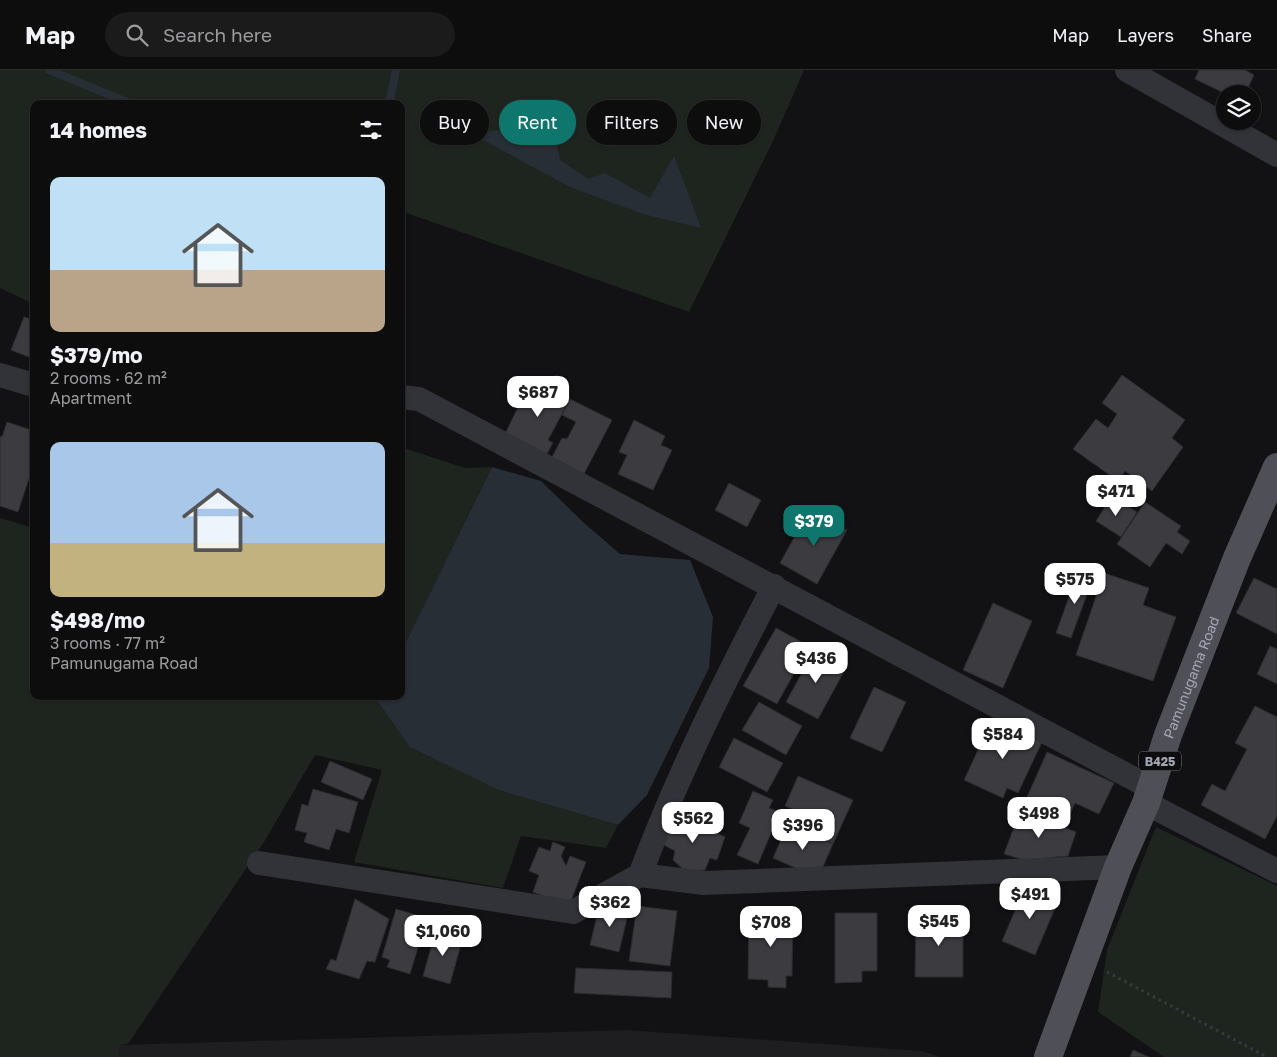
<!DOCTYPE html>
<html lang="en">
<head>
<meta charset="utf-8">
<style>
  :root { --surface:#0e0d0e; --page:#1c1b1c; --text:#f1f3f6; --muted:#9b9c9e; --line:#2e2d2e; --accent:#0f766e }
  body { margin:0; font-family:"Golos Text",sans-serif; background:var(--page); color:var(--text); height:100vh; display:flex; flex-direction:column; font-size:19px; white-space:nowrap }
  * { box-sizing:border-box; margin:0 }
  p { font-size:16px; color:var(--muted) }
  .icon { flex:none; width:28px; height:28px; fill:none; stroke:currentColor; stroke-width:2; stroke-linecap:round; stroke-linejoin:round }
  .map { position:relative; flex:1; overflow:hidden }
  .sheet { position:absolute; left:30px; top:30px; width:375px; height:600px; display:flex; flex-direction:column; background:var(--surface); border-radius:10px; box-shadow:0 1px 4px #0004,0 0 0 1px var(--line) }
  .sheet>* { flex:none }
  .hud { position:absolute; left:420px; top:30px; width:475px; height:45px; display:flex; gap:10px }
  .tools { position:absolute; left:1216px; top:15px; display:grid; gap:10px }
  .tools a { display:grid; place-items:center; width:45px; height:45px; border-radius:50%; background:var(--surface); box-shadow:0 1px 4px #0004,0 0 0 1px var(--line); font-size:25px }
  .price { position:absolute; translate:-50% -42px; padding:0 11px; border-radius:10px; background:#fff; color:#222; font-size:16px; line-height:32px; filter:drop-shadow(0 1px 2px #0008) }
  .price::after { content:''; position:absolute; left:50%; top:30px; width:15px; height:11px; margin-left:-8px; background:inherit; clip-path:polygon(0 0,100% 0,50% 100%) }
  .price.current { background:var(--accent); color:#fff }
  ul { padding:0; list-style:none }
  li { display:grid; align-content:center; gap:10px; height:265px; padding:0 20px }
  li span { display:grid; place-items:center; height:155px; border-radius:10px; color:#555 }
  li>.icon { margin-inline-start:auto }
  span .icon { width:90px; height:90px; fill:#fffc; stroke-width:1 }
  li b { font-size:21px }
  h2 { display:flex; justify-content:space-between; align-items:center; height:60px; padding:0 20px; font-size:21px }
  .tag { padding:0 18px; border-radius:22px; background:var(--surface); box-shadow:0 1px 4px #0004,0 0 0 1px var(--line); font-size:18px; line-height:45px }
  .tag.current { background:var(--accent); color:#fff }
  header { display:flex; align-items:center; gap:30px; box-sizing:border-box; height:70px; padding:0 25px; background:var(--surface); border-bottom:1px solid var(--line) }
  header strong { font-size:24px }
  nav { display:flex; gap:28px; margin-inline-start:auto; font-size:18px }
  .search { width:350px; height:45px; background:var(--page); display:flex; align-items:center; gap:12px; box-sizing:border-box; padding:0 18px; border-radius:28px; color:var(--muted); font-size:19px }
  .map>svg:first-child { display:block }
  .built { fill:#1e1d20 }
  .green { fill:#1e251f }
  .water { fill:#282e36 }
  .lines { fill:none; stroke-linecap:round; stroke-linejoin:round }
  .stream { stroke:#282e36; stroke-width:8 }
  .building { fill:#3c3b40; stroke:#2c2b2f }
  .path { stroke:#38393f; stroke-width:3; stroke-dasharray:2.5 4; stroke-linecap:butt }
  .street { stroke:#323338; stroke-width:24 }
  .primary { stroke:#4f4f57; stroke-width:28 }
  .labels { text-anchor:middle; dominant-baseline:central; stroke-width:5; stroke-linejoin:round; paint-order:stroke }
  .shield { fill:#0d0c0e; stroke:#767882; stroke-width:1 }
  .shield-label { font-size:12px; font-weight:bold; fill:#a3a6b3 }
  .street-label { font-size:14px; fill:#a3a6b3; stroke:#0d0c0e }
</style>
</head>
<body>
<header>
<strong>Map</strong>
<div class="search"><svg class="icon" aria-label="search" viewBox="0 0 24 24"><circle cx="10" cy="10" r="6"/><path d="M15 15l6 6"/></svg>Search here</div>
<nav><a>Map</a><a>Layers</a><a>Share</a></nav>
</header>
<div class="map">
<svg width="1277" height="987" viewBox="0 0 1277 987">
  <rect width="100%" height="100%" fill="#121113"/>
  <path class="built" d="M627 960 922 981 940 987H119V975Z"/>
  <path class="green" d="M0 0H804L773 71 689 242 401 141V34H34V234L0 218Z
    M401 377 465 398 492 397 401 582Z
    M0 448 34 458V626H379L377 630 501 721 618 755 606 778 521 766 503 818 354 792 382 700 315 685 264 772 128 974 119 975V987H0Z
    M1156 757 1277 816V987H1164L1098 942 1107 880Z"/>
  <path class="water" d="M529 57 555 65 560 90 588 109 605 103 650 128 674 86 701 158 643 144 570 117 470 63Z
    M492 397 541 411 584 453 620 484 690 490 713 547 709 598 647 725 618 755 501 721 410 677 377 630 379 626H401V582Z"/>
  <g class="lines">
    <path class="stream" d="M49 0 132 34
      M389 34 396 0"/>
  </g>
  <path class="building" d="M1199 0H1245L1254 5 1245 24H1226L1195 9Z
    M24 247 34 250V289L11 280Z
    M556 305 565 310 559 322 570 329 548 370 553 373 544 389 503 368 521 331 527 333 536 314 542 316 547 307 553 310Z
    M1122 305 1185 350 1172 368 1183 377 1152 421 1125 401 1118 411 1073 379 1096 349 1108 358 1117 344 1102 333Z
    M570 329 612 350 583 406 551 389 562 368 567 369 576 352 562 345Z
    M634 350 665 366 661 375 672 380 653 420 618 404 627 385 619 382Z
    M7 352 34 361V393L18 442 0 436V366L2 367Z
    M729 413 761 430 747 457 715 440Z
    M1112 426 1137 442 1121 467 1096 451Z
    M1145 432 1181 456 1177 462 1190 471 1182 484 1166 473 1150 497 1117 474Z
    M810 439 847 460 817 514 780 493Z
    M1078 502 1093 508 1071 568 1056 563Z
    M1104 503 1149 518 1143 535 1176 547 1153 611 1076 585Z
    M1254 508 1277 519V564L1236 543Z
    M993 533 1032 551 1003 618 963 600Z
    M776 558 809 576 777 634 743 616Z
    M1270 576 1277 579V614L1257 604Z
    M815 579 847 596 818 649 786 632Z
    M874 617 906 632 882 682 850 668Z
    M759 632 802 656 786 685 742 660Z
    M1255 636 1277 647V746L1265 769 1201 735 1212 714 1225 721 1247 679 1235 673Z
    M992 650 1042 672 1018 723 1007 718 1003 728 964 710Z
    M734 668 783 693 767 722 719 697Z
    M1047 682 1114 713 1099 744 1075 733 1065 755 1023 736Z
    M330 691 372 709 363 730 321 712Z
    M798 706 853 730 833 774 788 754 800 742 785 736Z
    M313 719 358 732 349 763 336 759 329 780 304 772 307 763 295 760 302 734 308 736Z
    M753 721 773 730 769 738 780 742 758 794 737 785 750 758 739 753Z
    M1020 741 1076 762 1068 786 1024 790 1004 784Z
    M676 743 725 767 717 790 710 788 705 800 685 801 673 790 675 781 662 774Z
    M788 754 833 774 818 808 773 788Z
    M553 772 565 777 561 786 566 796 570 786 586 792 569 836 533 822 539 805 529 801 539 777 550 781Z
    M1026 815 1059 829 1035 885 1002 871Z
    M355 829 389 849 375 892 367 891 359 909 326 899 331 889 336 891Z
    M600 833 629 840 619 882 590 875Z
    M637 836 677 841 670 896 629 891Z
    M396 839 427 848 410 904 387 897 390 890 382 887Z
    M835 843H877V901H862V912L835 913Z
    M749 844H793L792 906H786V918L768 917V910L748 909Z
    M963 847V907H915L916 848Z
    M436 860 463 867 450 914 423 906Z
    M576 898 672 902 671 928 574 923Z
    M1133 980 1149 987H1130Z"/>
  <g class="lines">
    <path class="path" d="M1107 902 1267 987"/>
    <path class="street" d="M1127 0 1277 85
      M0 305 34 315
      M401 327 419 329 1151 718
      M1146 733 1277 801
      M259 793 573 842 640 805 704 813 1118 797
      M640 805C677 706 725 610 774 516"/>
    <path class="primary" id="s1" d="M1048 987 1118 797 1146 733 1168 665 1237 488 1277 397"/>
  </g>
  <g class="labels">
    <rect class="shield" x="1139" y="681.5" width="42" height="19" rx="4"/>
    <g class="shield-label">
      <text x="1160" y="691">B425</text>
    </g>
    <g class="street-label">
      <text stroke="none"><textPath href="#s1" startOffset="406">Pamunugama Road</textPath></text>
    </g>
  </g>
</svg>
<div class="tools">
<a><svg class="icon" aria-label="layers" viewBox="0 0 24 24"><path d="M12 4l9 5-9 5-9-5zM3 14l9 5 9-5"/></svg></a>
</div>
<b class="price" style="left:538px;top:348px">$687</b>
<b class="price" style="left:1116px;top:447px">$471</b>
<b class="price current" style="left:814px;top:477px">$379</b>
<b class="price" style="left:1075px;top:535px">$575</b>
<b class="price" style="left:816px;top:614px">$436</b>
<b class="price" style="left:1003px;top:690px">$584</b>
<b class="price" style="left:1039px;top:769px">$498</b>
<b class="price" style="left:693px;top:774px">$562</b>
<b class="price" style="left:803px;top:781px">$396</b>
<b class="price" style="left:1030px;top:850px">$491</b>
<b class="price" style="left:610px;top:858px">$362</b>
<b class="price" style="left:939px;top:877px">$545</b>
<b class="price" style="left:771px;top:878px">$708</b>
<b class="price" style="left:443px;top:887px">$1,060</b>
<div class="hud">
<a class="tag">Buy</a>
<a class="tag current">Rent</a>
<a class="tag">Filters</a>
<a class="tag">New</a>
</div>
<section class="sheet">
<h2>14 homes<svg class="icon" aria-label="filters" viewBox="0 0 24 24"><path d="M4 7h16M4 17h16"/><circle cx="9" cy="7" r="2"/><circle cx="15" cy="17" r="2"/></svg></h2>
<ul>
<li><span style="background:linear-gradient(#bfe0f5 60%,#b9a48a 0)"><svg class="icon" aria-label="home" viewBox="0 0 24 24"><path d="M3 11l9-7 9 7M6 9v11h12V9"/></svg></span><div><b>$379/mo</b><p>2 rooms · 62 m²</p><p>Apartment</p></div></li>
<li><span style="background:linear-gradient(#a9c7e8 65%,#c2b280 0)"><svg class="icon" aria-label="home" viewBox="0 0 24 24"><path d="M3 11l9-7 9 7M6 9v11h12V9"/></svg></span><div><b>$498/mo</b><p>3 rooms · 77 m²</p><p>Pamunugama Road</p></div></li>
</ul>
</section>
</div>
</body>
</html>
